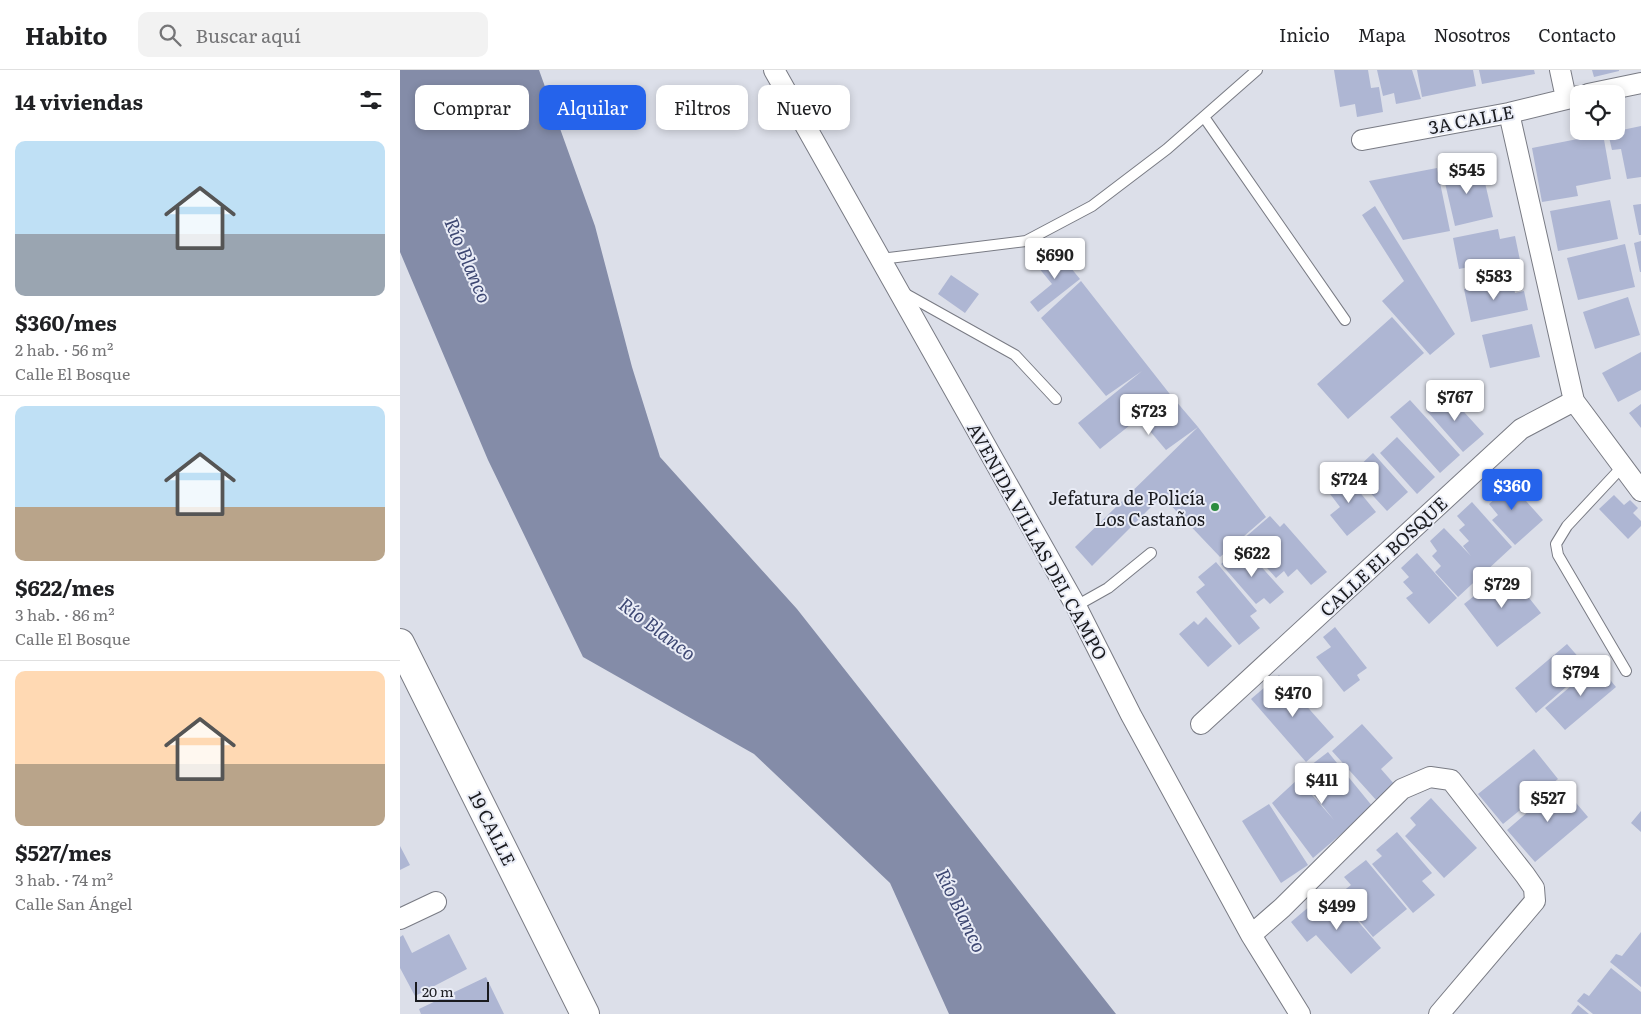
<!DOCTYPE html>
<html lang="es">
<head>
<meta charset="utf-8">
<style>
  :root { --surface:#fff; --page:#f2f2f2; --text:#202124; --muted:#757577; --line:#e0e0e0; --accent:#2563eb }
  body { margin:0; font-family:Literata,serif; background:var(--page); color:var(--text); height:100vh; display:flex; flex-direction:column; font-size:19px; white-space:nowrap }
  * { box-sizing:border-box; margin:0 }
  p { font-size:16px; color:var(--muted) }
  .icon { flex:none; width:28px; height:28px; fill:none; stroke:currentColor; stroke-width:2; stroke-linecap:round; stroke-linejoin:round }
  .map { position:relative; flex:1; overflow:hidden }
  .panel { display:flex; flex-direction:column; background:var(--surface); width:400px }
  .panel>* { flex:none }
  .guide { position:absolute; left:15px; top:15px; width:475px; height:45px; display:flex; gap:10px }
  .tools { position:absolute; left:1170px; top:15px; display:grid; gap:10px }
  .tools a { display:grid; place-items:center; width:55px; height:55px; border-radius:10px; background:var(--surface); box-shadow:0 2px 8px #0003; font-size:25px }
  .scale { position:absolute; left:15px; bottom:12px; width:74px; box-sizing:border-box; padding-left:5px; border:2px solid #1a1b1f; border-top:0; font-size:14px; line-height:18px; white-space:nowrap; color:#1a1b1f; -webkit-text-stroke:4px #e9ecf6; paint-order:stroke }
  .price { position:absolute; translate:-50% -42px; padding:0 11px; border-radius:5px; background:#fff; color:#222; font-size:16px; line-height:32px; filter:drop-shadow(0 1px 2px #0008) }
  .price::after { content:''; position:absolute; left:50%; top:30px; width:15px; height:11px; margin-left:-8px; background:inherit; clip-path:polygon(0 0,100% 0,50% 100%) }
  .price.on { background:var(--accent); color:#fff }
  ul { padding:0; list-style:none }
  li { display:grid; align-content:center; gap:10px; height:265px; padding:0 15px }
  li+li { border-top:1px solid var(--line) }
  li span { display:grid; place-items:center; height:155px; border-radius:10px; color:#555 }
  li>.icon { margin-inline-start:auto }
  span .icon { width:90px; height:90px; fill:#fffc; stroke-width:1 }
  li b { font-size:21px }
  h2 { display:flex; justify-content:space-between; align-items:center; height:60px; padding:0 15px; font-size:21px }
  .chip { padding:0 18px; border-radius:10px; background:var(--surface); box-shadow:0 2px 8px #0003; font-size:18px; line-height:45px }
  .chip.on { background:var(--accent); color:#fff }
  header { display:flex; align-items:center; gap:30px; box-sizing:border-box; height:70px; padding:0 25px; background:var(--surface); border-bottom:1px solid var(--line) }
  header strong { font-size:24px }
  nav { display:flex; gap:28px; margin-inline-start:auto; font-size:18px }
  .search { width:350px; height:45px; background:var(--page); display:flex; align-items:center; gap:12px; box-sizing:border-box; padding:0 18px; border-radius:10px; color:var(--muted); font-size:19px }
  main { display:flex; flex:1; min-height:0 }
  .map>svg:first-child { display:block }
  .water { fill:#848ca8 }
  .building { fill:#aeb6d3 }
  .lines { fill:none; stroke-linecap:round; stroke-linejoin:round }
  .service-casing { stroke:#797b84; stroke-width:12 }
  .minor-casing { stroke:#797b84; stroke-width:22 }
  .secondary-casing { stroke:#797b84; stroke-width:30 }
  .service { stroke:#fff; stroke-width:10 }
  .minor { stroke:#fff; stroke-width:20 }
  .secondary { stroke:#fff; stroke-width:28 }
  .poi-dot { fill:#2b8c3f; stroke:#e9ecf6; stroke-width:2 }
  .labels { text-anchor:middle; dominant-baseline:central; stroke-width:4; stroke-linejoin:round; paint-order:stroke }
  .street-label { font-size:18px; fill:#1a1b1f; stroke:#e9ecf6 }
  .poi-label { font-size:18px; fill:#1a1b1f; stroke:#e9ecf6; text-anchor:end }
  .water-label { font-size:19px; font-style:italic; fill:#3e4873; stroke:#e9ecf6 }
</style>
</head>
<body>
<header>
<strong>Habito</strong>
<div class="search"><svg class="icon" aria-label="search" viewBox="0 0 24 24"><circle cx="10" cy="10" r="6"/><path d="M15 15l6 6"/></svg>Buscar aquí</div>
<nav><a>Inicio</a><a>Mapa</a><a>Nosotros</a><a>Contacto</a></nav>
</header>
<main>
<section class="panel">
<h2>14 viviendas<svg class="icon" aria-label="filters" viewBox="0 0 24 24"><path d="M4 7h16M4 17h16"/><circle cx="9" cy="7" r="2"/><circle cx="15" cy="17" r="2"/></svg></h2>
<ul>
<li><span style="background:linear-gradient(#bfe0f5 60%,#9aa5b1 0)"><svg class="icon" aria-label="home" viewBox="0 0 24 24"><path d="M3 11l9-7 9 7M6 9v11h12V9"/></svg></span><div><b>$360/mes</b><p>2 hab. · 56 m²</p><p>Calle El Bosque</p></div></li>
<li><span style="background:linear-gradient(#bfe0f5 65%,#b9a48a 0)"><svg class="icon" aria-label="home" viewBox="0 0 24 24"><path d="M3 11l9-7 9 7M6 9v11h12V9"/></svg></span><div><b>$622/mes</b><p>3 hab. · 86 m²</p><p>Calle El Bosque</p></div></li>
<li><span style="background:linear-gradient(#ffd9b3 60%,#b9a48a 0)"><svg class="icon" aria-label="home" viewBox="0 0 24 24"><path d="M3 11l9-7 9 7M6 9v11h12V9"/></svg></span><div><b>$527/mes</b><p>3 hab. · 74 m²</p><p>Calle San Ángel</p></div></li>
</ul>
</section>
<div class="map">
<svg width="1241" height="944" viewBox="0 0 1241 944">
  <rect width="100%" height="100%" fill="#dcdfe9"/>
  <path class="water" d="M0 0H139L195 156 232 297 260 387 397 539 716 944H549L490 813 354 684 183 587 88 390 0 182Z"/>
  <path class="building" d="M934 0H968L971 18 979 17 983 42 957 47 955 34 940 37Z
    M977 0H1012L1021 29 996 34 994 23 983 26Z
    M1017 0H1073L1076 16 1022 27Z
    M1079 0H1134L1135 4 1082 14Z
    M1192 0H1219V1L1194 7Z
    M1241 56V107L1227 109 1221 79 1212 80 1208 63Z
    M1203 64 1211 109 1176 116 1178 126 1142 132 1132 78Z
    M1071 94 1073 102 1082 100 1093 147 1055 156 1042 100Z
    M1037 98 1050 161 1003 170 969 111Z
    M1210 130 1218 169 1158 181 1150 141Z
    M1241 134V165H1239L1233 135Z
    M975 136 1055 264 1030 285 982 231 1004 211 962 145Z
    M1098 159 1100 169 1115 166 1121 195 1096 200 1094 192 1059 199 1053 168Z
    M1241 171V202H1240L1234 173Z
    M1225 174 1235 217 1178 230 1167 188Z
    M657 181 680 209 638 242 630 232 652 214 638 197Z
    M551 205 579 224 565 243 538 224Z
    M1112 209 1115 223 1124 221 1128 240 1071 252 1064 219Z
    M681 211 769 323 798 357 866 447 820 487 762 426 692 496 675 477 798 357 766 380 739 348 700 379 678 353 742 301 706 326 641 248Z
    M1228 227 1240 265 1195 279 1183 242Z
    M992 247 1024 283 948 349 917 314Z
    M1132 254 1140 287 1090 298 1082 265Z
    M1241 282V320L1218 332 1202 303Z
    M1046 322 1084 364 1063 382 1026 340Z
    M1010 330 1060 385 1040 403 990 347Z
    M1241 334V358L1229 343Z
    M997 367 1035 407 1017 424 980 383Z
    M973 383 1008 422 987 441 952 403Z
    M940 398 976 442 947 466 930 445 940 437 927 420 935 413 929 407Z
    M1103 405 1143 450 1115 475 1092 450 1098 445 1089 434 1095 429 1086 420Z
    M1214 425 1224 435 1230 430 1238 438 1233 443 1241 451V456L1228 469 1199 439Z
    M1072 432 1112 477 1058 527 1035 502 1041 496 1032 486 1037 481 1030 471 1044 458 1071 486 1063 476 1069 471 1059 460 1065 455 1057 446Z
    M870 446 880 457 884 453 927 502 911 515 897 499 888 507 884 501 876 508 842 470Z
    M836 481 843 489 849 483 884 522 870 534 864 528 856 534 821 494Z
    M1017 483 1057 528 1029 554 1006 528 1013 523 1003 512 1009 507 1001 498Z
    M816 492 857 541 850 546 860 558 839 575 796 522 805 515 798 507Z
    M1107 500 1141 543 1097 577 1064 534Z
    M806 547 832 576 808 597 779 564 794 551 798 555Z
    M935 557 967 598 957 605 960 610 944 622 916 587 931 577 923 567Z
    M1167 574 1188 598 1136 643 1115 618Z
    M1197 594 1216 617 1165 660 1145 638Z
    M879 605 934 667 906 692 851 629Z
    M962 654 993 688 981 699 995 715 977 731 932 681Z
    M1134 679 1158 709 1103 754 1078 724Z
    M928 682 973 737 913 788 872 733 898 709 934 750 898 705Z
    M1160 714 1188 747 1135 792 1107 760Z
    M1031 728 1077 778 1044 808 1005 766 1016 755 1010 748Z
    M869 734 908 795 881 813 842 751Z
    M1241 741V762L1231 753Z
    M997 762 1032 803 1022 811 1035 825 1013 843 972 794 982 786 976 780Z
    M0 776 10 795 0 800Z
    M966 790 1007 839 973 867 938 825 951 815 944 807Z
    M930 819 981 878 951 904 916 865 907 872 891 852Z
    M1241 862V917L1210 892 1216 884 1222 886Z
    M49 864 67 899 15 926 0 898V867L3 865 12 883Z
    M1211 898 1241 922V944H1193L1177 931 1184 923 1189 926Z
    M86 907 104 944H21L19 939Z
    M1178 935 1189 944H1171Z"/>
  <g class="lines">
    <g class="service-casing">
      <path id="service" d="M804 47 945 250
        M481 189 626 171 692 136 767 79 857 0
        M504 223 615 285 656 329
        M1222 397 1167 456 1156 474 1158 485 1226 601
        M676 536 708 518 751 483"/>
    </g>
    <g class="minor-casing">
      <path id="minor" d="M374 0 676 536 731 645 851 865 900 944
        M1160 0 1166 28
        M1188 24 1241 13
        M1109 43 1174 331 1241 421
        M962 70 1109 43 1179 26
        M801 654 1121 359 1174 331
        M0 849 36 832
        M851 865 882 838 1002 719 1030 707 1051 710 1125 805 1134 818 1135 831 1039 944"/>
    </g>
    <g class="secondary-casing">
      <path id="secondary" d="M0 573 185 944"/>
    </g>
    <use href="#service" class="service"/>
    <use href="#minor" class="minor"/>
    <use href="#secondary" class="secondary"/>
  </g>
  <circle class="poi-dot" cx="815" cy="437" r="5"/>
  <g class="labels">
    <g class="street-label">
      <text transform="translate(1071 49) rotate(-11)">3A CALLE</text>
      <text transform="translate(638 471) rotate(61)">AVENIDA VILLAS DEL CAMPO</text>
      <text transform="translate(983 486) rotate(-43)">CALLE EL BOSQUE</text>
      <text transform="translate(93 758) rotate(63)">19 CALLE</text>
    </g>
    <g class="poi-label">
      <text x="805" y="427">Jefatura de Policía<tspan x="805" dy="21">Los Castaños</tspan></text>
    </g>
    <g class="water-label">
      <text transform="translate(69 190) rotate(67)">Río Blanco</text>
      <text transform="translate(258 558) rotate(37)">Río Blanco</text>
      <text transform="translate(562 840) rotate(64)">Río Blanco</text>
    </g>
  </g>
</svg>
<div class="tools">
<a><svg class="icon" aria-label="locate" viewBox="0 0 24 24"><circle cx="12" cy="12" r="6"/><path d="M12 2v4M12 18v4M2 12h4M18 12h4"/></svg></a>
</div>
<div class="scale">20 m</div>
<b class="price" style="left:1067px;top:125px">$545</b>
<b class="price" style="left:655px;top:210px">$690</b>
<b class="price" style="left:1094px;top:231px">$583</b>
<b class="price" style="left:1055px;top:352px">$767</b>
<b class="price" style="left:749px;top:366px">$723</b>
<b class="price" style="left:949px;top:434px">$724</b>
<b class="price on" style="left:1112px;top:441px">$360</b>
<b class="price" style="left:852px;top:508px">$622</b>
<b class="price" style="left:1102px;top:539px">$729</b>
<b class="price" style="left:1181px;top:627px">$794</b>
<b class="price" style="left:893px;top:648px">$470</b>
<b class="price" style="left:922px;top:735px">$411</b>
<b class="price" style="left:1148px;top:753px">$527</b>
<b class="price" style="left:937px;top:861px">$499</b>
<div class="guide">
<a class="chip">Comprar</a>
<a class="chip on">Alquilar</a>
<a class="chip">Filtros</a>
<a class="chip">Nuevo</a>
</div>
</div>
</main>
</body>
</html>
